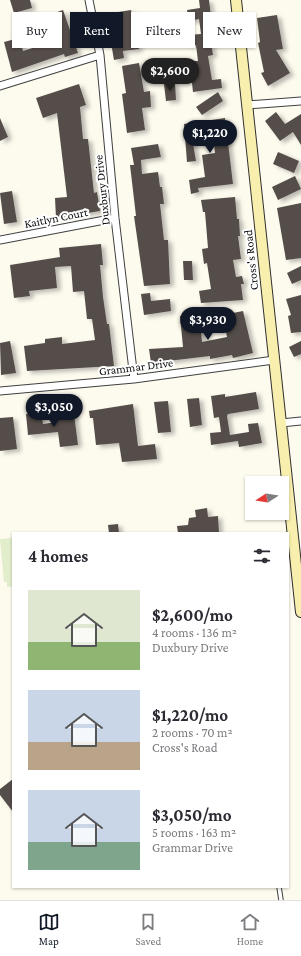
<!DOCTYPE html>
<html lang="en">
<head>
<meta charset="utf-8">
<style>
  :root { --surface:#fff; --page:#f7f7f7; --text:#2b2b33; --muted:#7c7c81; --line:#e1e1e2; --accent:#111827 }
  body { margin:0; font-family:"Crimson Pro",serif; background:var(--page); color:var(--text); height:100vh; display:flex; flex-direction:column; font-size:15px; white-space:nowrap }
  * { box-sizing:border-box; margin:0 }
  p { font-size:13px; color:var(--muted) }
  .icon { flex:none; width:22px; height:22px; fill:none; stroke:currentColor; stroke-width:2; stroke-linecap:round; stroke-linejoin:round }
  .map { position:relative; flex:1; overflow:hidden }
  .details { position:absolute; left:12px; top:532px; width:277px; height:356px; display:flex; flex-direction:column; background:var(--surface); border-radius:0px; box-shadow:0 1px 3px #0004 }
  .details>* { flex:none }
  .top-card { position:absolute; left:12px; top:12px; width:277px; height:36px; display:flex; gap:8px }
  .needle { width:26px; rotate:258deg }
  .controls { position:absolute; left:245px; top:476px; display:grid; gap:8px }
  .controls a { display:grid; place-items:center; width:44px; height:44px; border-radius:0px; background:var(--surface); box-shadow:0 1px 3px #0004; font-size:20px }
  .price { position:absolute; translate:-50% -34px; padding:0 9px; border-radius:14px; background:var(--accent); color:#fff; font-size:13px; line-height:26px; filter:drop-shadow(0 1px 2px #0008) }
  .price::after { content:''; position:absolute; left:50%; top:24px; width:12px; height:9px; margin-left:-6px; background:inherit; clip-path:polygon(0 0,100% 0,50% 100%) }
  .price.on { background:#222; color:#fff }
  ul { padding:0; list-style:none }
  li { display:flex; align-items:center; gap:12px; height:100px; padding:0 16px }
  li span { display:grid; place-items:center; flex:none; width:112px; height:80px; border-radius:0px; color:#555 }
  li>.icon { margin-inline-start:auto }
  span .icon { width:48px; height:48px; fill:#fffc; stroke-width:1 }
  li b { font-size:17px }
  h2 { display:flex; justify-content:space-between; align-items:center; height:48px; padding:0 16px; font-size:17px }
  .tag { padding:0 14px; border-radius:0px; background:var(--surface); box-shadow:0 1px 3px #0004; font-size:14px; line-height:36px }
  .tag.on { background:var(--accent); color:#fff }
  .menu { display:flex; justify-content:space-around; align-items:center; height:56px; border-top:1px solid var(--line); background:var(--surface); font-size:11px; color:var(--muted) }
  .menu a { display:grid; justify-items:center; gap:2px }
  .menu .on { color:var(--accent) }
  .map>svg:first-child { display:block }
  .pitch { fill:#e2edcc }
  .building { fill:#554e4a; filter:url(#shadow) }
  .lines { fill:none; stroke-linecap:round; stroke-linejoin:round }
  .lane-casing { stroke:#404040; stroke-width:5.5 }
  .street-casing { stroke:#404040; stroke-width:9 }
  .secondary-casing { stroke:#2f2f2f; stroke-width:12 }
  .lane { stroke:#fff; stroke-width:3.5 }
  .street { stroke:#fff; stroke-width:7 }
  .secondary { stroke:#f8efaf; stroke-width:10 }
  .labels { text-anchor:middle; dominant-baseline:central; stroke-width:4; stroke-linejoin:round; paint-order:stroke }
  .street-label { font-size:12px; fill:#0d0d0d; stroke:#fff }
</style>
</head>
<body>
<div class="map">
<svg width="301" height="900" viewBox="0 0 301 900">
  <defs>
    <filter id="shadow"><feDropShadow dx="4" dy="2.5" stdDeviation="2" flood-color="#0004"/></filter>
  </defs>
  <rect width="100%" height="100%" fill="#fdfaee"/>
  <path class="pitch" d="M13 538V586L7 587V582H4L0 539Z"/>
  <path class="building" d="M10 0H30L32 8 14 13Z
    M199 0H209L214 42 211 43 213 55 208 56 212 80 221 79 222 88 193 92 191 74 194 73 192 61H198L196 45H190L189 35 201 34 199 19 189 21 187 10 200 8Z
    M63 10 78 53 65 57 64 54 12 72 4 42 19 38 23 51 48 43 40 18Z
    M131 10 139 49 123 51 124 58 114 60 106 14Z
    M277 15 283 49 276 50 290 73 268 86 261 73 264 72 258 43 260 42 257 18Z
    M163 16 165 26 150 30 147 20Z
    M139 63 144 92 150 91 151 107 142 108 145 130 127 133 122 94 126 93 122 66Z
    M175 83 176 100 166 101 164 84Z
    M79 84 86 105 80 107 83 139H88L94 193 97 192 100 211 56 218 55 198 67 197 57 113 43 118 36 98Z
    M218 92 223 101 202 115 196 107Z
    M276 112 285 124 301 114V145L293 132 280 141 265 121Z
    M0 118 8 137 0 141Z
    M225 118 233 184 198 188 199 192 191 194 189 180 205 177 202 155 215 153 213 135 192 138 196 161 187 162 184 124Z
    M158 144 161 157 141 160 142 174 158 172 160 187H162L164 204H160L164 240H168L170 284 144 286 134 216H136L130 165H134L131 148Z
    M278 152 299 161 294 173 273 164Z
    M295 176 301 189 278 200 272 187Z
    M12 191 17 222 4 224 0 193Z
    M235 197 237 219H239L240 236H238L241 259 233 260 236 277 242 276 244 284H241L243 300 201 303 199 291 211 289 207 263 204 264 202 249 208 248 205 212H203L201 200Z
    M301 203V258L286 260 277 208Z
    M101 244 103 265H100L103 297 107 324H109L114 366 27 371 24 346 45 343V339L62 337V344L95 340 92 319H87L84 291 73 292 71 266 55 267 57 288 29 291 30 296 14 298 10 265 60 257 59 248Z
    M183 261H192L193 280H184Z
    M301 266V280L292 284 287 273Z
    M150 293 151 301 170 299 171 311 144 315 141 294Z
    M301 295V332L291 333 288 316 291 315 286 299Z
    M243 311 253 353 233 358 232 355 210 359V356L151 363 149 349 183 347 180 316 199 314 202 342 227 337 223 315Z
    M10 341 16 373 1 375 0 343Z
    M301 341V354L294 357 289 347Z
    M256 392 259 409 228 414 227 416 230 435 249 432 248 424 258 423 262 443 239 447 238 441 211 445 210 433 221 432 219 417 214 418 211 396 225 394V397Z
    M199 398 202 425 190 427 187 399Z
    M168 401 171 432 158 433 154 402Z
    M133 404 138 446 155 444 157 459 122 462 119 443 96 445 93 418H90L89 411Z
    M41 412 43 424 57 422 56 416 74 414 78 445 60 447 58 432 28 435 26 414Z
    M13 417 17 449 0 451V418Z
    M207 508 208 517 218 516 219 533H178L177 526 188 525 189 518 196 517 195 510Z
    M118 524 119 533H109L108 525Z
    M13 779V812L0 795V789Z"/>
  <g class="lines">
    <g class="lane-casing">
      <path id="lane" d="M279 887 281 900"/>
    </g>
    <g class="street-casing">
      <path id="street" d="M89 0 100 55 115 218 134 379
        M0 86 100 55
        M247 105 301 101
        M0 240 115 218
        M0 391 134 379 274 360
        M281 423 301 421"/>
    </g>
    <g class="secondary-casing">
      <path id="secondary" d="M236 0 301 612"/>
    </g>
    <use href="#lane" class="lane"/>
    <use href="#street" class="street"/>
    <use href="#secondary" class="secondary"/>
  </g>
  <g class="labels">
    <g class="street-label">
      <text transform="translate(102 190) rotate(-96)">Duxbury Drive</text>
      <text transform="translate(56 218) rotate(-11)">Kaitlyn Court</text>
      <text transform="translate(251 260) rotate(-96)">Cross's Road</text>
      <text transform="translate(136 367) rotate(-7)">Grammar Drive</text>
    </g>
  </g>
</svg>
<div class="controls">
<a><svg class="needle" viewBox="-14 -14 28 28"><path d="M0-13l5 13h-10z" fill="#e53935"/><path d="M0 13l5-13h-10z" fill="#7c7c81"/></svg></a>
</div>
<b class="price on" style="left:170px;top:92px">$2,600</b>
<b class="price" style="left:210px;top:154px">$1,220</b>
<b class="price" style="left:208px;top:341px">$3,930</b>
<b class="price" style="left:54px;top:428px">$3,050</b>
<div class="top-card">
<a class="tag">Buy</a>
<a class="tag on">Rent</a>
<a class="tag">Filters</a>
<a class="tag">New</a>
</div>
<section class="details">
<h2>4 homes<svg class="icon" aria-label="filters" viewBox="0 0 24 24"><path d="M4 7h16M4 17h16"/><circle cx="9" cy="7" r="2"/><circle cx="15" cy="17" r="2"/></svg></h2>
<ul>
<li><span style="background:linear-gradient(#dfe7d0 65%,#8fb573 0)"><svg class="icon" aria-label="home" viewBox="0 0 24 24"><path d="M3 11l9-7 9 7M6 9v11h12V9"/></svg></span><div><b>$2,600/mo</b><p>4 rooms · 136 m²</p><p>Duxbury Drive</p></div></li>
<li><span style="background:linear-gradient(#c9d6e8 65%,#b9a48a 0)"><svg class="icon" aria-label="home" viewBox="0 0 24 24"><path d="M3 11l9-7 9 7M6 9v11h12V9"/></svg></span><div><b>$1,220/mo</b><p>2 rooms · 70 m²</p><p>Cross's Road</p></div></li>
<li><span style="background:linear-gradient(#c9d6e8 65%,#7fa58c 0)"><svg class="icon" aria-label="home" viewBox="0 0 24 24"><path d="M3 11l9-7 9 7M6 9v11h12V9"/></svg></span><div><b>$3,050/mo</b><p>5 rooms · 163 m²</p><p>Grammar Drive</p></div></li>
</ul>
</section>
</div>
<nav class="menu">
<a class="on"><svg class="icon" aria-label="map" viewBox="0 0 24 24"><path d="M3 6l6-2 6 2 6-2v14l-6 2-6-2-6 2zM9 4v14M15 6v14"/></svg>Map</a>
<a><svg class="icon" aria-label="saved" viewBox="0 0 24 24"><path d="M7 4h10v16l-5-4-5 4z"/></svg>Saved</a>
<a><svg class="icon" aria-label="home" viewBox="0 0 24 24"><path d="M3 11l9-7 9 7M6 9v11h12V9"/></svg>Home</a>
</nav>
</body>
</html>
